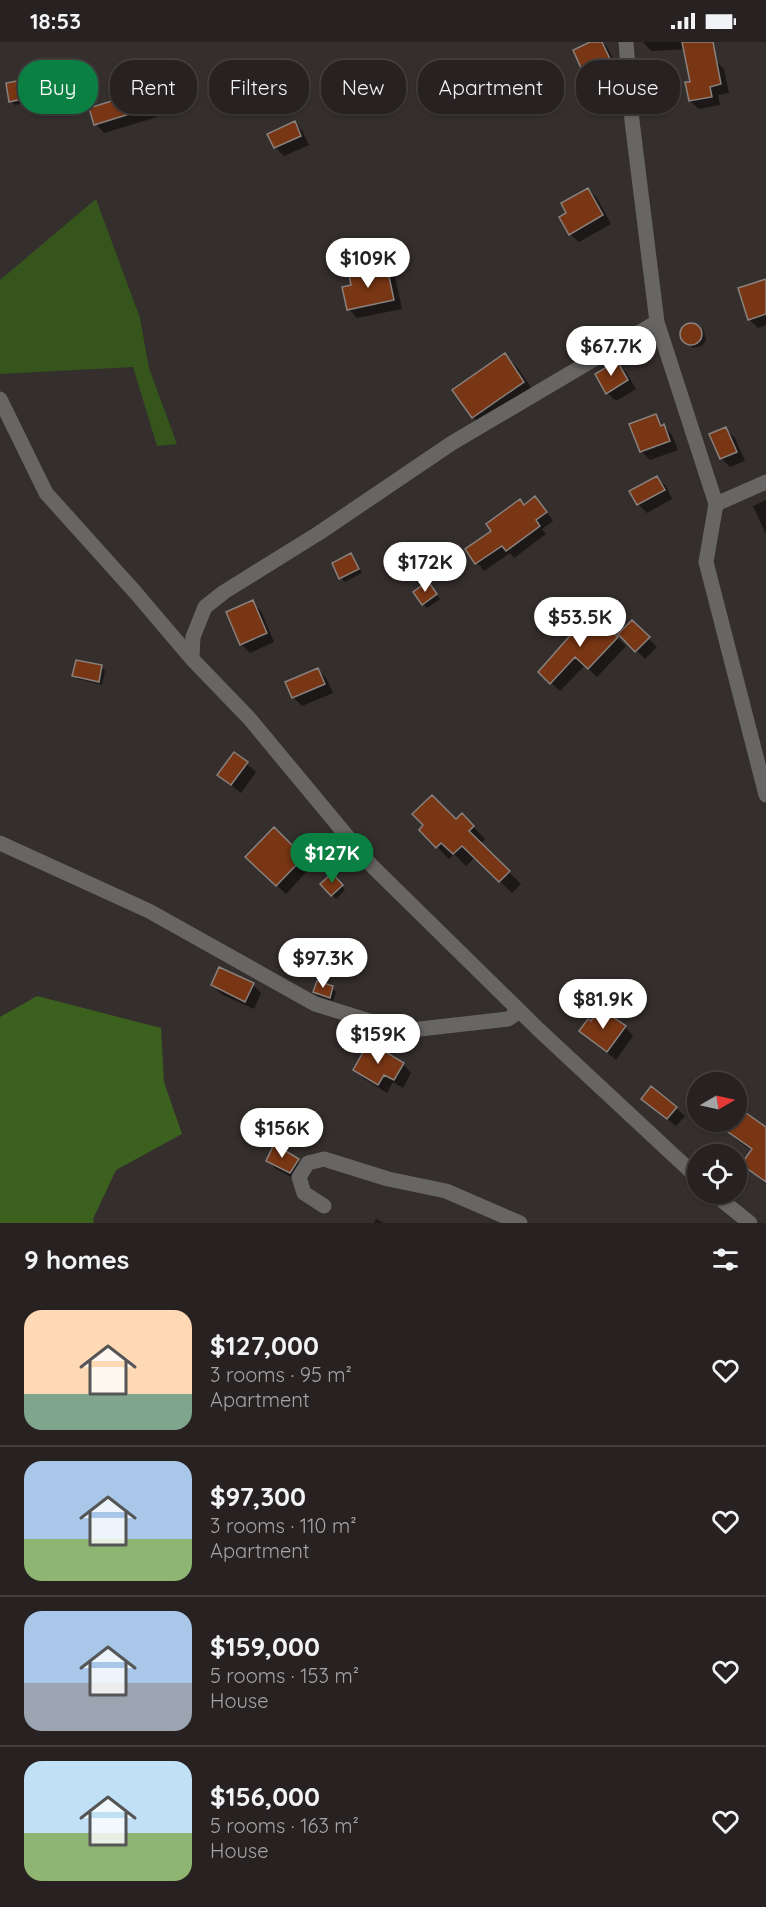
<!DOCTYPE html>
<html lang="en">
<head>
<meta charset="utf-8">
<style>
  :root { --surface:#272221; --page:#2f2a2a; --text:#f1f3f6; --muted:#a4a4a5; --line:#433f3f; --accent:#0b8043 }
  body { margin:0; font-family:Quicksand,sans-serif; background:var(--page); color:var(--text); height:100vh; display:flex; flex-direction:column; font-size:22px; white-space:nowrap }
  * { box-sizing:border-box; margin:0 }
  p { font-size:20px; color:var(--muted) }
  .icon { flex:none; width:33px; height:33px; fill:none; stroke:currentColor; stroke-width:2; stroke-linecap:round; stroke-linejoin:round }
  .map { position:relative; height:1181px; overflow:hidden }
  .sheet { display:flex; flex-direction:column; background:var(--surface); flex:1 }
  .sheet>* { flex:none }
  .top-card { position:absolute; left:18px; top:18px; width:730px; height:54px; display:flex; gap:12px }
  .needle { width:39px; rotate:81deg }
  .fabs { position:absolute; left:687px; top:1030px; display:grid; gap:12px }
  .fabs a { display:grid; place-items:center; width:60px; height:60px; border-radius:50%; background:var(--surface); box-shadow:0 2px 4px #0004,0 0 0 2px var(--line); font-size:30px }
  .price { position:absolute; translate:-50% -51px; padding:0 14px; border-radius:21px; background:#fff; color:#222; font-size:20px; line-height:39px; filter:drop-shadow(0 2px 3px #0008) }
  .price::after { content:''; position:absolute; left:50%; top:36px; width:18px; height:14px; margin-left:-9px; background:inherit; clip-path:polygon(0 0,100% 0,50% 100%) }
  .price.selected { background:var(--accent); color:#fff }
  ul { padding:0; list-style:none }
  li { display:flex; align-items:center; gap:18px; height:150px; padding:0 24px }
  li+li { border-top:2px solid var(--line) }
  li span { display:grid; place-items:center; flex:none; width:168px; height:120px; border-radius:18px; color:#555 }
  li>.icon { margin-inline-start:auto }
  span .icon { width:72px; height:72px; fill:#fffc; stroke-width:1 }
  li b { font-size:26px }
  h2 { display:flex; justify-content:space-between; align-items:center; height:72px; padding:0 24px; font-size:26px }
  .chip { padding:0 21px; border-radius:24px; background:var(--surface); box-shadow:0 2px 4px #0004,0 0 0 2px var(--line); font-size:21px; line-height:54px }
  .chip.selected { background:var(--accent); color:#fff }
  .status { display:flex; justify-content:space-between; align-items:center; height:42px; padding:0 30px; background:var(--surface); direction:ltr }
  .status svg { height:16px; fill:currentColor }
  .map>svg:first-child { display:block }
  .green { fill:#35551d }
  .forest { fill:#3c611f }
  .shadow { fill:#0007 }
  .building { fill:#793614; stroke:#88817e; stroke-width:1.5 }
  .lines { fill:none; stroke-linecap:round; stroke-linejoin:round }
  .minor { stroke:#686664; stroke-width:15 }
</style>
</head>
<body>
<div class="status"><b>18:53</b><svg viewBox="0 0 49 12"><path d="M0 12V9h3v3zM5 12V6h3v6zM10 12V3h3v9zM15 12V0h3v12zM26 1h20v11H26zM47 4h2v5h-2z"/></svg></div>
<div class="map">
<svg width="766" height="1181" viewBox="0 0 766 1181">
  <rect width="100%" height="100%" fill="#342e2c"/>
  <path class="green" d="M96 157 140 276 149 326 177 402 157 404 133 325 0 332V238Z"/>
  <path class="forest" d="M37 954 161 986 164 1040 182 1092 116 1128 93 1177 94 1181H0V975Z"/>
  <path class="shadow" d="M594 0H603L608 6 626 45 610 52 600 40 595 43 587 34Z
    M643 0H690V7L651 9Z
    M715 18 724 27 729 51 718 53 720 63 699 67 690 59 692 41Z
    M525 33 543 61 531 68 527 64Z
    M26 38 30 42 34 59 15 63 11 59Z
    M144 51 152 60 157 75 104 91 96 82Z
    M295 81 303 90 309 103 284 114 275 105Z
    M588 147 597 156 611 182 579 200 570 192Z
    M386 226 395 235 402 267 357 276 349 267Z
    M766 239V283L758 286 749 277Z
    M689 282 700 284 704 289 706 298 702 304 693 306 683 298 681 291 684 285Z
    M505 313 518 326 536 353 486 388 473 375 454 348Z
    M617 321 626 330 636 347 616 359 607 351Z
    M655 373 672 393 678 408 650 418 642 410 631 383Z
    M726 387 735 396 745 419 730 425 721 416Z
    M657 436 666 444 672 457 647 471 638 462Z
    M766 458V492L753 464Z
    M542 463 553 479 542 487 546 492 514 516 510 511 484 529 467 508 525 465Z
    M351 512 362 531 345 540 341 536Z
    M431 545 440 557 427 566 423 562Z
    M252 560 261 569 274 600 250 611 241 602Z
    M595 575 626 604 597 635 585 623 560 649 540 630Z
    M632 580 657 605 645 617 620 592Z
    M101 625 105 629 102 643 78 637 74 633Z
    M317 628 326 636 333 651 302 664 293 655Z
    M235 712 256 730 241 751 219 733Z
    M462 773 485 797 480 802 521 842 512 851 475 815 466 824 454 812 449 817 421 788 456 779Z
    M274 787 309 822V827L286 852 247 815Z
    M332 833 345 848 336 857 322 842Z
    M213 943H253L261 951 254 967 221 952Z
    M332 946 336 950 333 959 319 954 315 950Z
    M625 985 633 994 616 1018 580 989Z
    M403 1022 411 1031 403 1046 393 1040 387 1051 363 1036 355 1028Z
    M652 1065 676 1066 685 1074 676 1084Z
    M728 1080 766 1087V1142L743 1122 752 1109 737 1098 724 1085Z
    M268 1119H298L306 1127 299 1139 276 1127Z
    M376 1177 384 1181H374Z"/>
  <path class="building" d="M590 0H602L619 36 600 44 594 31 585 35 573 8Z
    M682 0H713L721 42 710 45 712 55 689 59 685 40H690Z
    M526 32 540 57 526 65 511 40Z
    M27 37 31 55 9 60 6 41Z
    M144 49 149 66 94 83 89 66Z
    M295 79 301 94 274 106 267 92Z
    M588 146 603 173 569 193 559 175 566 171 561 161Z
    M387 225 394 258 347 268 342 245 351 243 349 233Z
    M766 237V272L748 278 738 246Z
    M680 292a11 11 0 1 1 22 0a11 11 0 1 1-22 0Z
    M505 311 524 340 472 376 452 348Z
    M617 319 628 338 606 352 595 332Z
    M656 372 661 384 664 382 670 399 640 410 629 382Z
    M726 385 737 410 720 417 709 392Z
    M657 434 665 448 637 463 629 449Z
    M535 454 547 470 536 478 540 484 506 509 502 504 475 522 465 507 491 489 486 482 520 457 524 463Z
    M351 511 359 527 339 537 332 521Z
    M428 539 437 552 422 563 413 550Z
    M253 558 267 591 240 603 226 570Z
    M595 573 618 595 588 627 575 615 550 642 538 630 582 580 586 583Z
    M632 578 650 595 635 610 618 592Z
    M76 618 102 623 99 640 72 634Z
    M318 626 325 642 292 656 285 640Z
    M234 710 248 720 231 743 217 733Z
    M432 753 456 777 462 771 474 784 469 789 510 829 499 840 462 804 453 812 441 801 436 806 419 788 423 783 412 772Z
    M274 785 304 815 276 844 245 815Z
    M332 831 343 843 331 854 320 842Z
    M219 925 254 941 245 960 211 943Z
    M317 939 333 944 330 956 313 950Z
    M600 966 626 984 607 1010 579 989 588 977 591 979Z
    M369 1000 404 1021 394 1038 384 1033 378 1043 353 1028Z
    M651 1044 677 1065 667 1077 641 1057Z
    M736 1064 766 1085V1140L741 1122 752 1107 714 1080H736Z
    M274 1102 299 1117 290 1131 266 1119Z"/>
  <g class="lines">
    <path class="minor" d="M626 0 632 79 657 280 716 462
      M0 357 46 451 135 550 192 617 249 676 371 823 538 987 698 1136
      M766 440 716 462 706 520 766 753
      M192 617 193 595 205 565 224 550 319 491 452 401 657 280
      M0 801 149 869 315 962 402 989 508 977 520 969
      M714 1152 750 1181
      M324 1164 304 1151 299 1135 308 1121 324 1117 388 1137 446 1149 520 1181"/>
  </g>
</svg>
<div class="fabs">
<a><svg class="needle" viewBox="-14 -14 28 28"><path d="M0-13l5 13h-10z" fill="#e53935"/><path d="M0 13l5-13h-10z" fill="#a4a4a5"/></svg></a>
<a><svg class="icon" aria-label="locate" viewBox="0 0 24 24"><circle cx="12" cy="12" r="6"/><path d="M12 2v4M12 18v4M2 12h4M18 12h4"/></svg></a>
</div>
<b class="price" style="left:368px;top:247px">$109K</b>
<b class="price" style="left:611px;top:335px">$67.7K</b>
<b class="price" style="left:425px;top:551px">$172K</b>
<b class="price" style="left:580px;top:606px">$53.5K</b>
<b class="price selected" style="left:332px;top:842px">$127K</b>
<b class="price" style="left:323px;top:947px">$97.3K</b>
<b class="price" style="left:603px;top:988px">$81.9K</b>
<b class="price" style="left:378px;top:1023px">$159K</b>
<b class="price" style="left:282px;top:1117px">$156K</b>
<div class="top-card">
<a class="chip selected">Buy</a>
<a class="chip">Rent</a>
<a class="chip">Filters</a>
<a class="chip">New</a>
<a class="chip">Apartment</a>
<a class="chip">House</a>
</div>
</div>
<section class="sheet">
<h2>9 homes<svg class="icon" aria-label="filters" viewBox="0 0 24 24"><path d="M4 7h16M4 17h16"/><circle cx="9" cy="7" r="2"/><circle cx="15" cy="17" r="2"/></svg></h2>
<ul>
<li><span style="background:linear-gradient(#ffd9b3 70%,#7fa58c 0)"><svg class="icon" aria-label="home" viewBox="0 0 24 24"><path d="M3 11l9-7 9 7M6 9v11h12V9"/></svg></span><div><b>$127,000</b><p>3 rooms · 95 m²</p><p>Apartment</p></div><svg class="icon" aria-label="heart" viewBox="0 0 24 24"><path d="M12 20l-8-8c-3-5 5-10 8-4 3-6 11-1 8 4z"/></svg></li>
<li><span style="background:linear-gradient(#a9c7e8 65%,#8fb573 0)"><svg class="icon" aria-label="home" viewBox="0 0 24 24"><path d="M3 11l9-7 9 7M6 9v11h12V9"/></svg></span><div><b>$97,300</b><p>3 rooms · 110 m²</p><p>Apartment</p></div><svg class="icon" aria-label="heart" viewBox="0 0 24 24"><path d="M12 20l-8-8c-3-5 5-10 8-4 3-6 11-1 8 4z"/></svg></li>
<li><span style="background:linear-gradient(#a9c7e8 60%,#9aa5b1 0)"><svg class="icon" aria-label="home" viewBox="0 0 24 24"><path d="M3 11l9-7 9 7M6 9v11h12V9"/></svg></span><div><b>$159,000</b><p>5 rooms · 153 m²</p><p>House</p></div><svg class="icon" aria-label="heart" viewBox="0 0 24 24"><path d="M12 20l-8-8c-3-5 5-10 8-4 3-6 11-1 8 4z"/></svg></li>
<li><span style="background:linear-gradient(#bfe0f5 60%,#8fb573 0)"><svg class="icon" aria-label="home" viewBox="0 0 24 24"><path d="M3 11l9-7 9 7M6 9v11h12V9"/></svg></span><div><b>$156,000</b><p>5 rooms · 163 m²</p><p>House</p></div><svg class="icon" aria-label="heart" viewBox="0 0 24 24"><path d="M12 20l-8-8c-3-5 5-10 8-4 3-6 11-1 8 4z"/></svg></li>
</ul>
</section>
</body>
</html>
